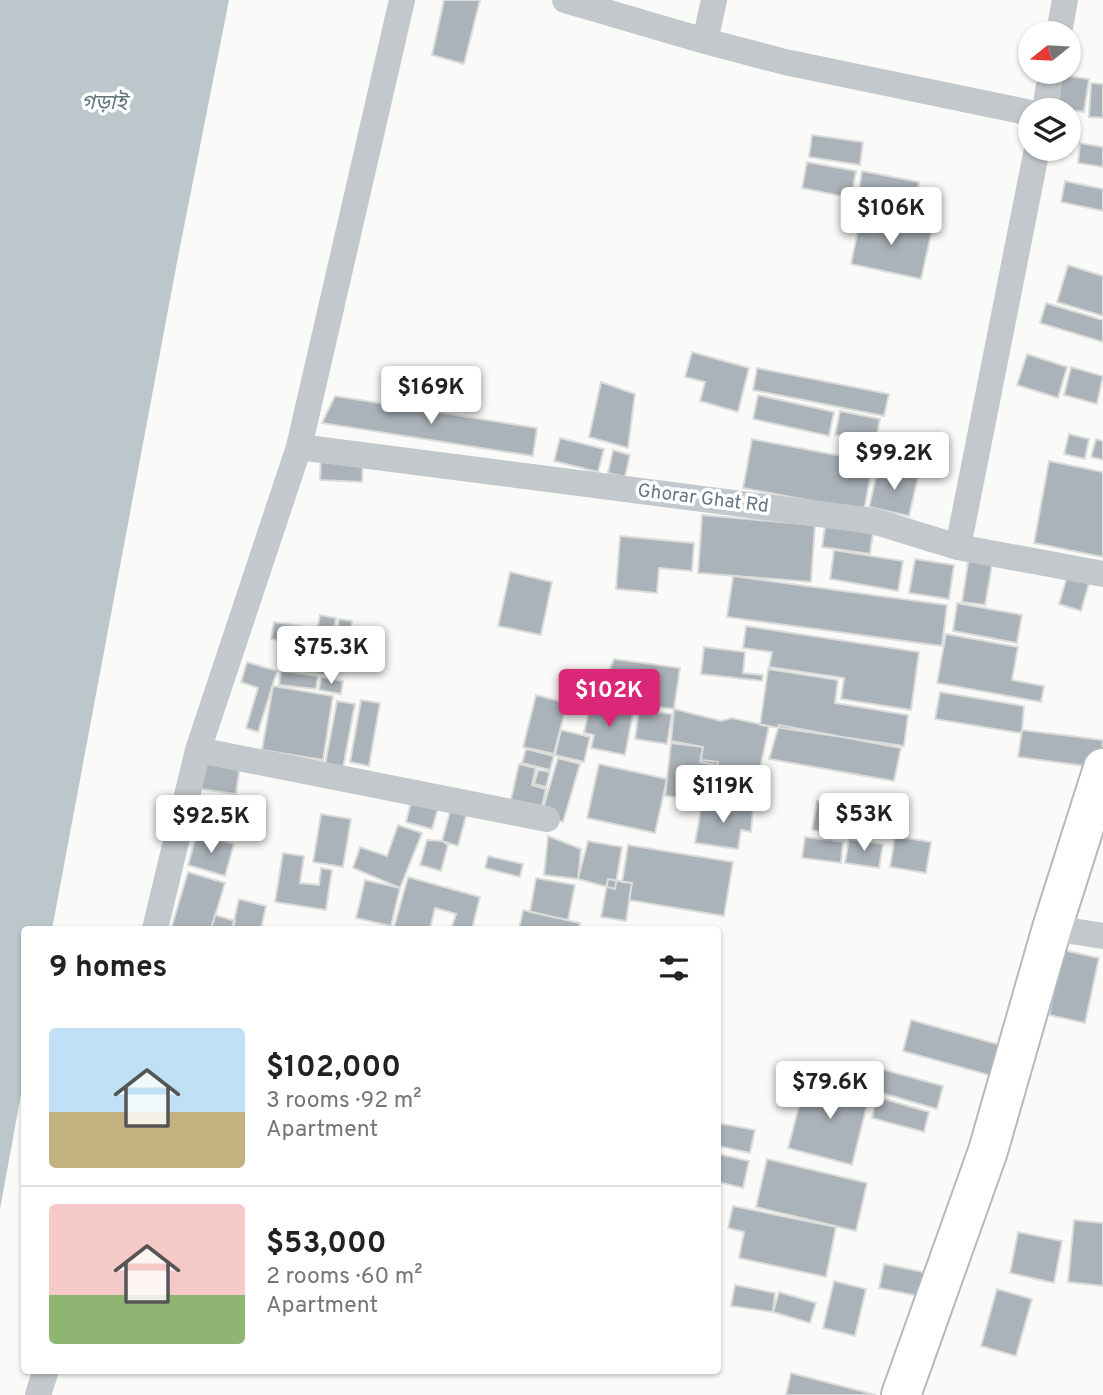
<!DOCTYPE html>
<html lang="en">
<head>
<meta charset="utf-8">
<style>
  :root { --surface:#fff; --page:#f2f2f2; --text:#222; --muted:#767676; --line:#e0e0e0; --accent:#db2777 }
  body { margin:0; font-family:Overpass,"Noto Sans Bengali",sans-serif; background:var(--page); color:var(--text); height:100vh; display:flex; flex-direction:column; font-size:26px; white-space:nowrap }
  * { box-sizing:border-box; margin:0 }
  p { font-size:23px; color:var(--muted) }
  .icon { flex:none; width:38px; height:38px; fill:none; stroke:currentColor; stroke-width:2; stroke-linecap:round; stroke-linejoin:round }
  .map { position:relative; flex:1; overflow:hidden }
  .panel { position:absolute; left:21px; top:926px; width:700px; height:448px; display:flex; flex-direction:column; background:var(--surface); border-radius:7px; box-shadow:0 2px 5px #0004 }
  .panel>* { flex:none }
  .needle { width:46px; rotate:252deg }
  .buttons { position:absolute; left:1018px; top:21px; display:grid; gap:14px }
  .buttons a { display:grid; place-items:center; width:63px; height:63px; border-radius:50%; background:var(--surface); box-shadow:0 2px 5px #0004; font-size:35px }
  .price { position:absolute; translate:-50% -60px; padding:0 16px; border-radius:7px; background:#fff; color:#222; font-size:23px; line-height:46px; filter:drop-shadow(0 2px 4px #0008) }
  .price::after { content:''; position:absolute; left:50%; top:42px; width:21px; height:16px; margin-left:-10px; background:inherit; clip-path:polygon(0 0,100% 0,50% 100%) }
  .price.on { background:var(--accent); color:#fff }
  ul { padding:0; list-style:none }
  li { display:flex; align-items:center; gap:21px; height:175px; padding:0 28px }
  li+li { border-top:2px solid var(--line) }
  li span { display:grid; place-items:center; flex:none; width:196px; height:140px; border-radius:7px; color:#555 }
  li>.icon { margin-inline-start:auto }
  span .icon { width:84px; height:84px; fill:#fffc; stroke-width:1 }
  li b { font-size:30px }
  h2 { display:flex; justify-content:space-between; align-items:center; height:84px; padding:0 28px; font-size:30px }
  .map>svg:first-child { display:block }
  .water { fill:#bbc7cb }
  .building { fill:#aab3b9; stroke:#dcdcda; stroke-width:2 }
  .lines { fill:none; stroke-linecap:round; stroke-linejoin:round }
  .secondary-casing { stroke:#b3babf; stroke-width:42 }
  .street { stroke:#c3c8cc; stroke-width:26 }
  .secondary { stroke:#fff; stroke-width:38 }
  .labels { text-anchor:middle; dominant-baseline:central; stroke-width:7; stroke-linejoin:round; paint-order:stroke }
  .street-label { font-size:19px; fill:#657683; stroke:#fff }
  .water-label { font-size:21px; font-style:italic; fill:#60757c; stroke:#fff }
</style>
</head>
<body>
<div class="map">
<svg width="1103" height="1395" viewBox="0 0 1103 1395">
  <rect width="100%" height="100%" fill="#fafaf8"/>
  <path class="water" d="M0 0H229L177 262 52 929H24V1078L0 1209Z"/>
  <path class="building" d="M444 0H480L464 64 432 55Z
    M1054 74 1089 79 1084 112 1049 107Z
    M1091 83 1103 84V118L1089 117Z
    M812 135 863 142 860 165 809 157Z
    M1080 143 1103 147V167L1078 163Z
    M807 162 856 171 851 198 802 188Z
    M862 171 919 182 913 219 856 209Z
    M1065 181 1103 189V211L1061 202Z
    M861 215 932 230 921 279 851 264Z
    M1068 265 1103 276V316L1057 302Z
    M1046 303 1103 320V342L1040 323Z
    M692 352 749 368 738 412 700 401 705 382 685 377Z
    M1027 354 1067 367 1058 398 1017 385Z
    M1071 367 1103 376 1097 404 1064 395Z
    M757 368 889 394 884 416 753 390Z
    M601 382 635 394 628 448 589 437Z
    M758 395 834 412 829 436 753 419Z
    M335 396 537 428 533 456 322 423Z
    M840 411 880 419 875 443 835 435Z
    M1069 434 1089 439 1085 459 1064 454Z
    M560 438 604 449 598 472 554 461Z
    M752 439 873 462 864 511 743 488Z
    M1096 439 1103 441V460L1091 457Z
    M613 450 630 455 625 477 608 473Z
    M321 456 363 459 362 482 320 480Z
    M1049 461 1103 472V557L1034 543Z
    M878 469 918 477 909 516 869 507Z
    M702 515 815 525 811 582 698 573Z
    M825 526 873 533 870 554 822 547Z
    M620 536 694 543 692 571 659 568 657 593 616 589Z
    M834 550 903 561 898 591 830 579Z
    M969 556 993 560 985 605 962 602Z
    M915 559 954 565 949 599 909 593Z
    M1069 570 1091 576 1081 611 1059 604Z
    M510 572 552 582 541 635 498 626Z
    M733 576 947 605 942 646 727 617Z
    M957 603 1022 615 1017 643 953 631Z
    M320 615 336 618 330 650 271 639 274 622 300 626 301 634 316 636Z
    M339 619 352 621 348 652 335 651Z
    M746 626 919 652 911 710 841 699 844 678 769 667 772 652 743 648Z
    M946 634 1018 647 1012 680 1044 686 1041 702 937 683Z
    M289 647 333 653 329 675 286 669Z
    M704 647 745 652 743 673 763 675 762 681 701 674Z
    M614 659 680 668 674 709 597 699Z
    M247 662 277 671 258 732 246 728 258 688 241 682Z
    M768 669 838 680 835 703 908 715 904 746 760 725Z
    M281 671 318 676 316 689 279 685Z
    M321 677 343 681 341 694 319 690Z
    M273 686 333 696 323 760 262 750Z
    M940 692 1024 706 1022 730 1020 733 935 719Z
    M536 695 567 703 554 754 523 747Z
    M361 700 380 703 369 766 350 762Z
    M337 701 355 704 343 768 325 765Z
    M590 705 633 713 625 755 591 748 594 735 584 733Z
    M674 709 721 721 732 718 769 726 759 774 700 762 703 747 671 741Z
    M639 710 672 714 667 744 635 739Z
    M779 725 901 748 894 781 769 759Z
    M561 730 590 737 584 762 555 755Z
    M1022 730 1103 740 1100 768 1018 757Z
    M671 743 703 747 701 760 718 762 714 802 665 796Z
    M526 749 554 756 550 770 522 763Z
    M558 758 580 764 563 822 541 815Z
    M205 759 240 765 236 794 200 789Z
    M519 764 536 768 532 785 546 789 540 815 509 808Z
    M599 764 667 779 655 833 587 818Z
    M538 770 550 772 546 787 534 784Z
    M198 796 224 801 217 832 192 827Z
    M412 798 439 805 432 829 406 822Z
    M817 801 874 809 869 839 812 830Z
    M702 802 753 810 751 832 741 830 738 849 695 843Z
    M451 808 467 812 458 846 442 841Z
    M321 814 351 819 343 867 313 862Z
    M398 825 422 833 400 888 353 868 360 847 387 856Z
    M197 834 234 844 225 876 188 865Z
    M548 836 581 849 578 879 544 875Z
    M895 836 931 842 926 873 890 867Z
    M805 837 843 842 841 863 802 858Z
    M849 839 883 844 879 868 845 863Z
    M427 840 442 841 448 845 441 871 420 865Z
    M588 841 622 847 615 889 578 879Z
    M628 845 733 862 724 916 629 900 632 883 622 882Z
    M283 853 304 856 300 883 319 885 321 868 332 870 326 910 275 902Z
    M488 856 523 864 520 877 485 868Z
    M188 872 225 883 211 929H171Z
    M408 877 480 897 472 929H451L456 914 435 908 430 929H401L394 927Z
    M536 878 575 885 568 920 530 912Z
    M608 879 632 883 626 921 601 917Z
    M365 880 400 888 391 926 356 918Z
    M239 899 266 906 261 929H232Z
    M523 910 580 923 579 929H519Z
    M215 915 235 921 233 929H211Z
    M1063 950 1099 958 1085 1023 1049 1015Z
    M911 1020 1011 1048 1003 1079 903 1051Z
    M881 1069 943 1086 937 1109 875 1091Z
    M831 1078 871 1089 852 1165 788 1148 805 1084 827 1090Z
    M877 1097 929 1112 924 1132 872 1118Z
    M718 1123 755 1130 750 1153 718 1146Z
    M718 1154 749 1161 743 1188 718 1182Z
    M767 1159 867 1183 856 1231 756 1207Z
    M733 1206 836 1227 826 1277 739 1258 744 1232 728 1228Z
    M1074 1220 1103 1223V1286L1068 1282Z
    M1018 1232 1062 1241 1054 1283 1010 1273Z
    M884 1264 928 1273 923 1297 879 1288Z
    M834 1281 866 1289 855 1336 823 1328Z
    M735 1285 775 1293 773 1312 731 1306Z
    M997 1289 1032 1299 1016 1356 981 1346Z
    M779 1292 816 1303 810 1323 773 1312Z
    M791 1373 876 1395H786Z"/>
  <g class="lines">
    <g class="secondary-casing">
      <path id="secondary" d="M901 1395 988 1151 1052 928 1103 768"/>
    </g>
    <path class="street" d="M565 0 705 41 785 62 1031 113
      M1059 33 1065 0
      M705 41 714 0
      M1045 110 1051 72
      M299 447 873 521 958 547 1103 574
      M958 547 1037 149
      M198 750 547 819
      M1052 928 1103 936
      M155 929 198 750 299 447 402 0
      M38 1395 46 1370"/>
    <use href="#secondary" class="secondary"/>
  </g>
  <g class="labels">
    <g class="street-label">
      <text transform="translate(703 499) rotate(7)">Ghorar Ghat Rd</text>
    </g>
    <g class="water-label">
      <text x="104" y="103">গড়াই</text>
    </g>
  </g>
</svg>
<div class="buttons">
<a><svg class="needle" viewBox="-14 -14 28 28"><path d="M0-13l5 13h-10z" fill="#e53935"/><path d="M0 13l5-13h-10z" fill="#767676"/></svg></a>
<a><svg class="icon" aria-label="layers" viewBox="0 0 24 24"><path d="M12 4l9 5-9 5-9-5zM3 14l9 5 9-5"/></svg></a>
</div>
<b class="price" style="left:891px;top:247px">$106K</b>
<b class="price" style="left:431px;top:426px">$169K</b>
<b class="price" style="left:894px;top:492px">$99.2K</b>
<b class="price" style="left:331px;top:686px">$75.3K</b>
<b class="price on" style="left:609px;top:729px">$102K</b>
<b class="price" style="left:723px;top:825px">$119K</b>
<b class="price" style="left:864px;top:853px">$53K</b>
<b class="price" style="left:211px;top:855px">$92.5K</b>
<b class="price" style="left:830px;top:1121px">$79.6K</b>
<section class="panel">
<h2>9 homes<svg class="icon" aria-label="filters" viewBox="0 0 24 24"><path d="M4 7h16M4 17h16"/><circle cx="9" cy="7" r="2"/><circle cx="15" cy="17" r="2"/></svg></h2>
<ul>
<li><span style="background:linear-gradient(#bfe0f5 60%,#c2b280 0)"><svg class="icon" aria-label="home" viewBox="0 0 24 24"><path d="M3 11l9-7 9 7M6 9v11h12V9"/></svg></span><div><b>$102,000</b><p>3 rooms · 92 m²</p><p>Apartment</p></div></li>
<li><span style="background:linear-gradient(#f6c9c9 65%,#8fb573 0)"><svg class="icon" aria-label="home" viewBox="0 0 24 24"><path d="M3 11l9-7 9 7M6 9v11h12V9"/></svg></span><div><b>$53,000</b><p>2 rooms · 60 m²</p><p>Apartment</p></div></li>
</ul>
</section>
</div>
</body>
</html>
